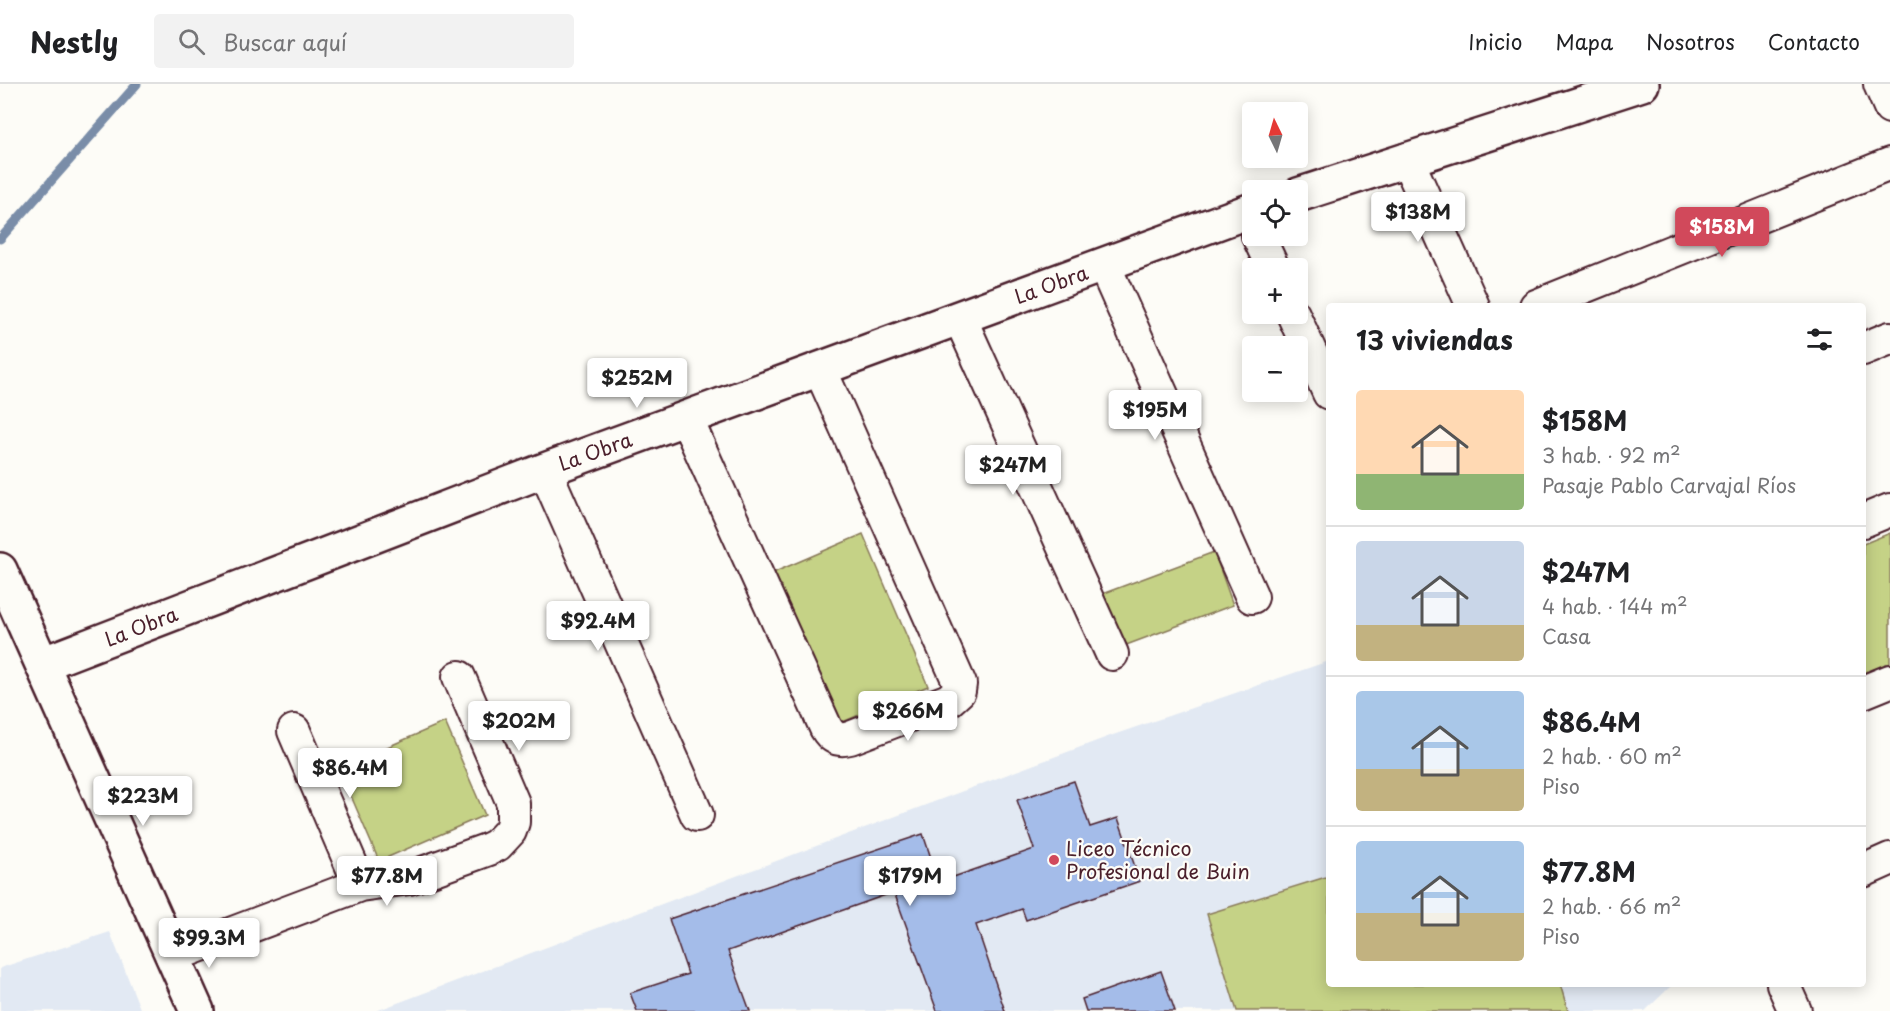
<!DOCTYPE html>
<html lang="es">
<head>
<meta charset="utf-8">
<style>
  :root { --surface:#fff; --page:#f2f2f2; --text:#202124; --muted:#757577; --line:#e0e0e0; --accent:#d1495b }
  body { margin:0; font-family:"Playpen Sans",sans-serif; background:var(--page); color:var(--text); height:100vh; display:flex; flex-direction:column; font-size:22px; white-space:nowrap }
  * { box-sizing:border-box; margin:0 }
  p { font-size:20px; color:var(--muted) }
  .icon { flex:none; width:33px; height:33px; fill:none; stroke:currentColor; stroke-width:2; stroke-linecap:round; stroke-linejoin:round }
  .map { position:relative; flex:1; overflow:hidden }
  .drawer { position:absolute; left:1326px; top:219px; width:540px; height:684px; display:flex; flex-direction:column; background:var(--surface); border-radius:6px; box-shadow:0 3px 15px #0003 }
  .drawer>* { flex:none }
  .needle { width:39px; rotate:355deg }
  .buttons { position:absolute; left:1242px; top:18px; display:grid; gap:12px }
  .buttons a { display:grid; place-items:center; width:66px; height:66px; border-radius:6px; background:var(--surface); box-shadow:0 3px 15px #0003; font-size:30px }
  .price { position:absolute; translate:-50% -51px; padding:0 14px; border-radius:6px; background:#fff; color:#222; font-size:20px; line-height:39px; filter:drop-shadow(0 2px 3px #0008) }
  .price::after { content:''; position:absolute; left:50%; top:36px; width:18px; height:14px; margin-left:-9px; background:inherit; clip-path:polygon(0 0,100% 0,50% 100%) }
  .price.current { background:var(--accent); color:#fff }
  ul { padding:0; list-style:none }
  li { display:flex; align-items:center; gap:18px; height:150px; padding:0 30px }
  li+li { border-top:2px solid var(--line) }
  li span { display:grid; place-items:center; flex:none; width:168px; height:120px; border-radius:6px; color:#555 }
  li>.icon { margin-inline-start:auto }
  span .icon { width:72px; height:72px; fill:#fffc; stroke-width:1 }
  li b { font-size:26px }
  h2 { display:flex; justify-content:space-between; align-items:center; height:72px; padding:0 30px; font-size:26px }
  header { display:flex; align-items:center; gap:36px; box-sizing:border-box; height:84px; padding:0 30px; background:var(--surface); border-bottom:2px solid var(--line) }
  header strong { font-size:28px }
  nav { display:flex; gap:33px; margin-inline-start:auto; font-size:21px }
  .search { width:420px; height:54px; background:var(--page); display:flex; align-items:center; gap:15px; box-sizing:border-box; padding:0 21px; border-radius:6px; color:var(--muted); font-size:22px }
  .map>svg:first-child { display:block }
  .built { fill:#e2e9f3 }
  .green { fill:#c5d286; stroke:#887858; stroke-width:1.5 }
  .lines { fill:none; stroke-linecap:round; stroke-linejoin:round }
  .stream { stroke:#7a8da8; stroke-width:9 }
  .building { fill:#a4bce9; stroke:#4a1f2b; stroke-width:1.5 }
  .street-casing { stroke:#4a1f2b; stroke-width:36 }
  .secondary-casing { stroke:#4a1f2b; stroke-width:38 }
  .street { stroke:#fdfcf7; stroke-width:32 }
  .secondary { stroke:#fdfcf7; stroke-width:33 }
  .poi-dot { fill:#d1495b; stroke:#fdfcf7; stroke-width:2 }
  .labels { text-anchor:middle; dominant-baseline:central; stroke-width:4.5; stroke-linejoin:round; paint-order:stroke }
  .street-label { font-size:20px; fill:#4a1f2b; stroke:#fdfcf7 }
  .poi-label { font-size:20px; fill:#4a1f2b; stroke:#fdfcf7; text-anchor:start }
</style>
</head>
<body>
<header>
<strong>Nestly</strong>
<div class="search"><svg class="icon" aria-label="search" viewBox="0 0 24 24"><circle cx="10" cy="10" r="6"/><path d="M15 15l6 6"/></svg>Buscar aquí</div>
<nav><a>Inicio</a><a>Mapa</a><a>Nosotros</a><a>Contacto</a></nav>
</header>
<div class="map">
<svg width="1890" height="927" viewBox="0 0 1890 927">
  <rect width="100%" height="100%" fill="#fdfcf7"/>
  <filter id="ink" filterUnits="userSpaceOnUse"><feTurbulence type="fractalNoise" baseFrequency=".0167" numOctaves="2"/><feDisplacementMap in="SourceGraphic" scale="12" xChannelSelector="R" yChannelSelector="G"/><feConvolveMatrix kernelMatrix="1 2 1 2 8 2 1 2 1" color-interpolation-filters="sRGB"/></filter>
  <g filter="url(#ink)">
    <path class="built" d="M1329 577V900H1670L1671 902 1645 927H376L1110 652Z
      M110 848 141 927H0V884Z"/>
    <path class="green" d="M1890 449V587L1863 598V460Z
      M863 450 928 602 833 642 768 491Z
      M1214 468 1233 521 1121 563 1102 510Z
      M445 638 485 731 379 777 339 684Z
      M1329 792V900H1560L1568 927H1237L1207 830Z"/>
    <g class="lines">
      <path class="stream" d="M0 155 137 0"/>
    </g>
    <path class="building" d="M1074 697 1090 743 1118 734 1140 797 1026 836 1022 825 976 841 1005 927H937L894 808 728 867 750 927H637L630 909 688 890 669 835 923 750 939 798 1034 765 1017 716Z
      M1161 887 1175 927H1086L1082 915Z"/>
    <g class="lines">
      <g class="street-casing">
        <path id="street" d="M1880 0 1890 23
          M1407 75 1473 222
          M1258 152 1273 184
          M1104 181 1252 513
          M1536 222 1890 80
          M1293 230 1329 309
          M960 234 1112 570
          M1863 265 1890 254
          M686 334 826 644C832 654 839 657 850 654L949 616 959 607 960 600 820 285
          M545 386 697 731
          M1863 437 1890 426
          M1863 608 1890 597
          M294 647 360 801
          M1863 787 1890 775
          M172 872 360 801 409 794 489 765 497 761 510 747 513 738V719L459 593
          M1783 900 1795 927"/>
      </g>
      <g class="secondary-casing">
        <path id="secondary" d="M1298 111 1642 0
          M0 486 197 927
          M42 580 545 386 1252 126"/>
      </g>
      <use href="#street" class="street"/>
      <use href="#secondary" class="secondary"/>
    </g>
  </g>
  <circle class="poi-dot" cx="1054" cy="776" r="6"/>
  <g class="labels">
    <g class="street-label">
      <text transform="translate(1051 200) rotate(-20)">La Obra</text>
      <text transform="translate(595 367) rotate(-20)">La Obra</text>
      <text transform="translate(141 542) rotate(-21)">La Obra</text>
    </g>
    <g class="poi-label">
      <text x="1066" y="764">Liceo Técnico<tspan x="1066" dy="23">Profesional de Buin</tspan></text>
    </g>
  </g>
</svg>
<div class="buttons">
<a><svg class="needle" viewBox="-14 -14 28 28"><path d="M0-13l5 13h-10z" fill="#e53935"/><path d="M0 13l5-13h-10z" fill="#757577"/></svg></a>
<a><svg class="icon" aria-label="locate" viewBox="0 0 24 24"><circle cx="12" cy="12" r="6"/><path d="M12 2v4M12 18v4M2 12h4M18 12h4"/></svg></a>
<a>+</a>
<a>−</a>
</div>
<b class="price" style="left:1418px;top:159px">$138M</b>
<b class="price current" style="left:1722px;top:174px">$158M</b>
<b class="price" style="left:637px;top:325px">$252M</b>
<b class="price" style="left:1155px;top:357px">$195M</b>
<b class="price" style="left:1013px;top:412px">$247M</b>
<b class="price" style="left:598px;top:568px">$92.4M</b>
<b class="price" style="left:908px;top:658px">$266M</b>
<b class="price" style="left:519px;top:668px">$202M</b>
<b class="price" style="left:350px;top:715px">$86.4M</b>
<b class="price" style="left:143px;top:743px">$223M</b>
<b class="price" style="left:387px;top:823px">$77.8M</b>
<b class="price" style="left:910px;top:823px">$179M</b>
<b class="price" style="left:209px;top:885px">$99.3M</b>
<section class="drawer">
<h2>13 viviendas<svg class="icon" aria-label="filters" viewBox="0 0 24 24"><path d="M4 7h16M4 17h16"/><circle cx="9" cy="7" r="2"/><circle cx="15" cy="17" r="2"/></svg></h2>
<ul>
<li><span style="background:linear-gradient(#ffd9b3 70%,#8fb573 0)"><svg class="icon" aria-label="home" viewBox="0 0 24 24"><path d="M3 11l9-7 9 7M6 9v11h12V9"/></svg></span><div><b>$158M</b><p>3 hab. · 92 m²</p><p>Pasaje Pablo Carvajal Ríos</p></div></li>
<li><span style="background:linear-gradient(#c9d6e8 70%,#c2b280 0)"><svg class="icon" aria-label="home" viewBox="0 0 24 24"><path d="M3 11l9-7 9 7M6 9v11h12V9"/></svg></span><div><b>$247M</b><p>4 hab. · 144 m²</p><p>Casa</p></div></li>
<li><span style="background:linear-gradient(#a9c7e8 65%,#c2b280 0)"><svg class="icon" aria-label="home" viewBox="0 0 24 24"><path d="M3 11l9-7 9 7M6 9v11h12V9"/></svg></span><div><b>$86.4M</b><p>2 hab. · 60 m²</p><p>Piso</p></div></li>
<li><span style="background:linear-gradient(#a9c7e8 60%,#c2b280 0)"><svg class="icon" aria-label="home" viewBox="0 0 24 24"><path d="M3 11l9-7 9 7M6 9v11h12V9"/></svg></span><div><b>$77.8M</b><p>2 hab. · 66 m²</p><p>Piso</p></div></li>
</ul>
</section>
</div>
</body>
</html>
